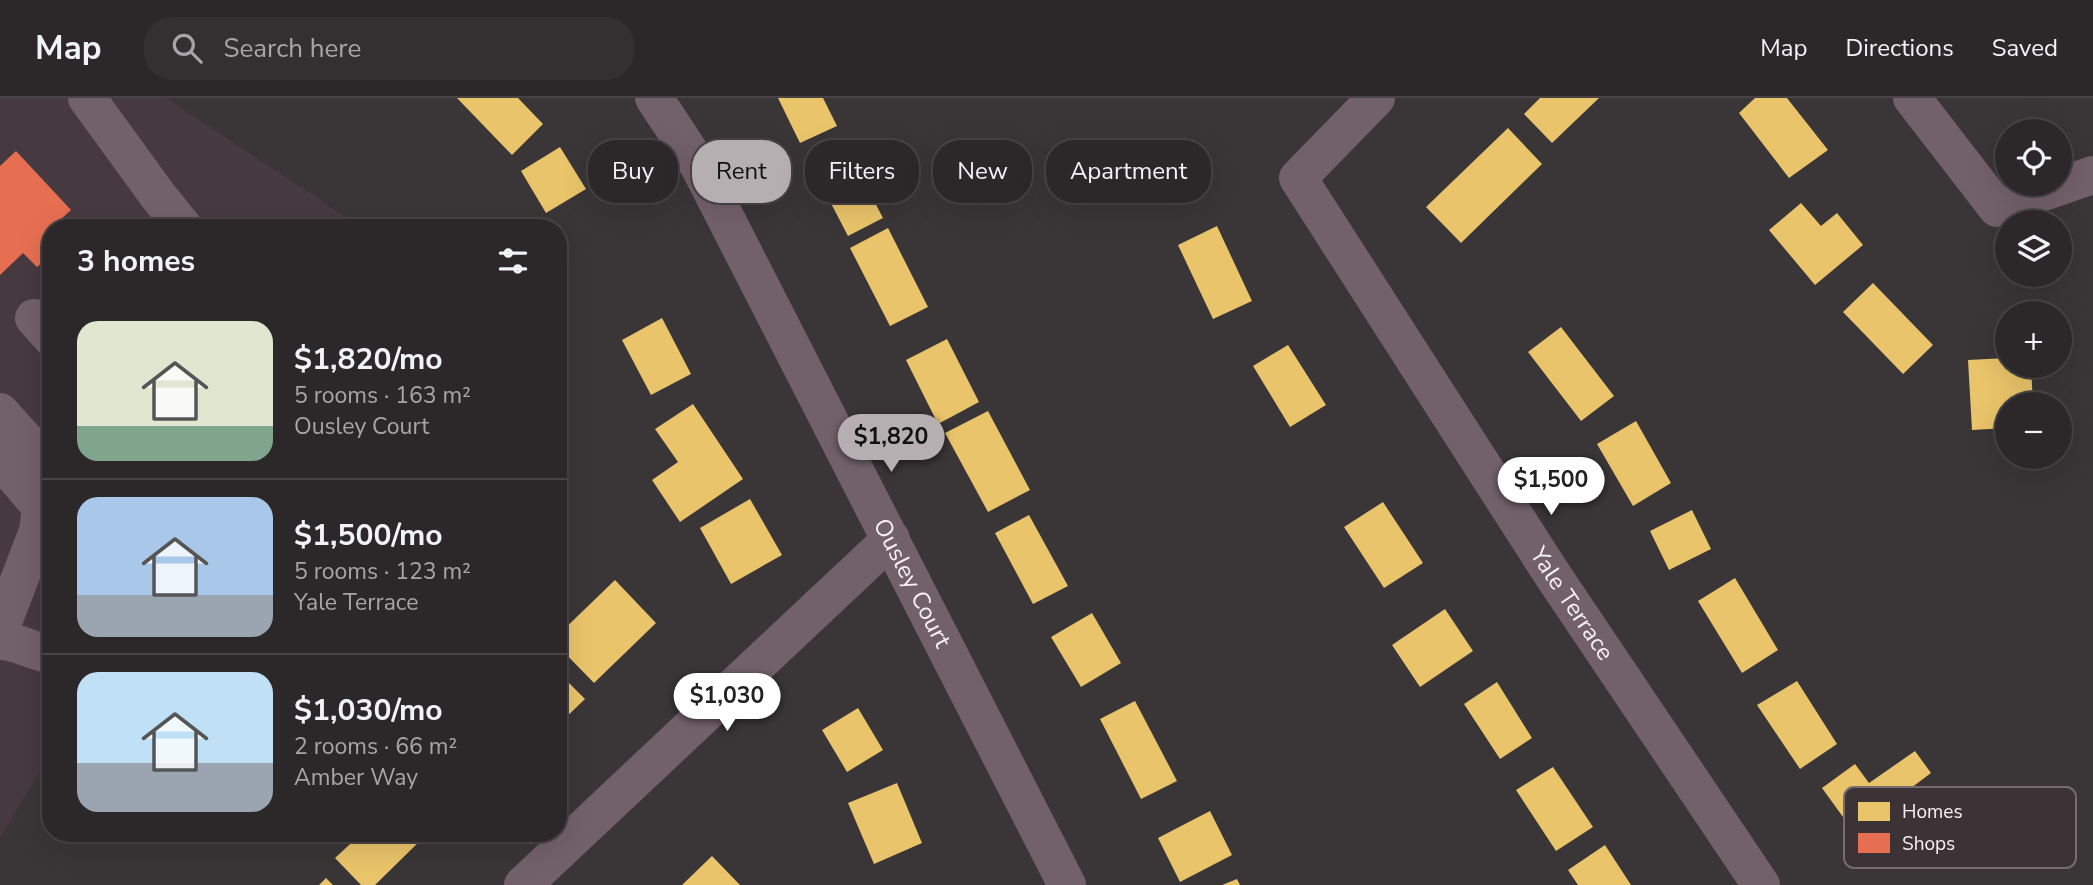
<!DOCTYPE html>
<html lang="en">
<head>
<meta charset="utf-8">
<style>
  :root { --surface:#2c2829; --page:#343031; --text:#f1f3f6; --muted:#a6a6a8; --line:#484446; --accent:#b5afb1 }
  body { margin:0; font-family:"Nunito Sans",sans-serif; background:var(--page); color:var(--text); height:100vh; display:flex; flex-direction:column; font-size:26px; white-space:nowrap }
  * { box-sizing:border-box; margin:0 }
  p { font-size:23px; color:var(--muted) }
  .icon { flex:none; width:38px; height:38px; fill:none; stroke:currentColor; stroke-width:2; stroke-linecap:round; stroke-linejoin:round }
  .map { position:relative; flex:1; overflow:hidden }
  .details { position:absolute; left:42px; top:121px; width:525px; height:623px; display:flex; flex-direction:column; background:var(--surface); border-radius:28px; box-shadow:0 7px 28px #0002,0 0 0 2px var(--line) }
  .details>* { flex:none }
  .banner { position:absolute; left:588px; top:42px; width:665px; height:63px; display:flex; gap:14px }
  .controls { position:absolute; left:1995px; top:21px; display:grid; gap:14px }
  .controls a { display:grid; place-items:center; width:77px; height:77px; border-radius:50%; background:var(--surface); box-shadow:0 7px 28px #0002,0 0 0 2px var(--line); font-size:35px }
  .price { position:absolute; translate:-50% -60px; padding:0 16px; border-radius:24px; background:#fff; color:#222; font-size:23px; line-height:46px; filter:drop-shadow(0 2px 4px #0008) }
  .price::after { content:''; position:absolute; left:50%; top:42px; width:21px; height:16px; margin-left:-10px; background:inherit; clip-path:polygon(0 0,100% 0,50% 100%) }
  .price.current { background:var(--accent); color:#111 }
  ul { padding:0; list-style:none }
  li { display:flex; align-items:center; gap:21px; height:175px; padding:0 35px }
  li+li { border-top:2px solid var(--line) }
  li span { display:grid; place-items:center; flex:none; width:196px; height:140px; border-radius:21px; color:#555 }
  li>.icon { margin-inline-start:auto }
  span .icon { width:84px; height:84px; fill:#fffc; stroke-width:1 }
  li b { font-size:30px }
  h2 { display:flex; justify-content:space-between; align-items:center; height:84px; padding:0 35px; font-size:30px }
  .chip { padding:0 24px; border-radius:28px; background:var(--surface); box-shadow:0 7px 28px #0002,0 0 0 2px var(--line); font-size:24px; line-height:63px }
  .chip.current { background:var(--accent); color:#111 }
  header { display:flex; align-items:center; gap:42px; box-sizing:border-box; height:98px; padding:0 35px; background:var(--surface); border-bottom:2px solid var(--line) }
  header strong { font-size:33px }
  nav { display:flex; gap:38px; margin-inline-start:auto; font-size:24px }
  .search { width:490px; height:63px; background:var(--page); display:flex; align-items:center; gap:18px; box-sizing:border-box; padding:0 24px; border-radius:28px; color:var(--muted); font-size:26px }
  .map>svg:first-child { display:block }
  .built { fill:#473940 }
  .homes { fill:#e9c46a }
  .shops { fill:#e76f51 }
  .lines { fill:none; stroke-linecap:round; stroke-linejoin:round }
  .minor { stroke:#73616a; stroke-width:38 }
  .labels { text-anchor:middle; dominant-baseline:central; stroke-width:7; stroke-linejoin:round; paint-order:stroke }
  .street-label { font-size:24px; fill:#f7f1f3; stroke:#3c3337 }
  .key { fill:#3c3337; stroke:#746c6f; stroke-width:2 }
  .key-label { font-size:19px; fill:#f7f1f3 }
</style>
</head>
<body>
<header>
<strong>Map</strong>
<div class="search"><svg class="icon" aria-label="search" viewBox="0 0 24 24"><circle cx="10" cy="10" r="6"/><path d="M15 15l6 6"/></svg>Search here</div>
<nav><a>Map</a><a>Directions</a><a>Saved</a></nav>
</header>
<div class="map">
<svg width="2093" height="787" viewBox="0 0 2093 787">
  <rect width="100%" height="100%" fill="#3a3537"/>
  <path class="built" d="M0 0H166L361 129 51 130V655L0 740Z"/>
  <path class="homes" d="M457 0H518L543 26 512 57Z
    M778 0H823L837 28 800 45Z
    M1540 0H1599L1552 45 1524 16Z
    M1755 0H1787L1828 52 1789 80 1739 15Z
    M1508 30 1542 66 1461 145 1426 109Z
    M560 49 586 91 546 115 521 73Z
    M846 49 883 120 848 138 811 67Z
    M1801 105 1821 128 1837 115 1863 147 1815 187 1769 132Z
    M1217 128 1252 203 1213 221 1178 147Z
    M888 130 928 209 890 228 850 150Z
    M1873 185 1933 247 1903 276 1843 214Z
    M662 220 691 276 651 297 622 242Z
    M1561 229 1614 298 1581 323 1528 254Z
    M947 241 979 304 938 326 906 262Z
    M1288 247 1326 307 1290 329 1253 268Z
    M2007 260V268H2031L2033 306H2007V330L1972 332 1968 262Z
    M693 306 743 381 680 424 652 382 678 364 655 331Z
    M988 313 1030 392 988 414 945 335Z
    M1636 323 1671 385 1633 408 1597 346Z
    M750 401 782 457 731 486 700 430Z
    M1383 404 1423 465 1384 490 1344 429Z
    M1692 412 1711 451 1669 472 1650 433Z
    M1029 417 1068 488 1033 506 995 435Z
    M1735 480 1778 552 1742 575 1698 503Z
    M615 482 656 525 594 585 558 548V537Z
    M1445 511 1473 553 1420 589 1392 547Z
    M1092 515 1121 565 1081 589 1051 539Z
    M558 574 585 601 558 627Z
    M1797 583 1837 646 1800 671 1757 607Z
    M1497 584 1532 640 1500 661 1464 606Z
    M1135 603 1177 683 1141 701 1100 621Z
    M858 610 883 652 847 674 822 632Z
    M1915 653 1931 675 1911 690 1922 707 1864 748 1822 690 1855 666 1869 685Z
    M1553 669 1593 729 1556 753 1516 692Z
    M897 685 922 745 874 766 848 705Z
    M1210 713 1232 757 1180 784 1158 740Z
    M362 735H422L425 738 375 787H361L335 760Z
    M1605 747 1631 787H1578L1568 772Z
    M712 758 740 787H682Z
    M326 780 333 787H319Z
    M1237 781 1240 787H1222Z"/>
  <path class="shops" d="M16 53 71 112 51 130V157L37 169 23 155 0 177V68Z"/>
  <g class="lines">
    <g class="minor">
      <path d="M87 0 159 99 184 130"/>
      <path id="s1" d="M654 0 699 68 1067 787"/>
      <path id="s2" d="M1376 0 1298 80 1550 473 1761 787"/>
      <path d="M1912 0 1997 110 2093 77"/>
      <path d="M34 220 51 239"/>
      <path d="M0 314 51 370"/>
      <path d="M0 361 41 409 38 433 0 532"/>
      <path d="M0 543C17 543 32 553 49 556L51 555"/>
      <path d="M523 787 891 441"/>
    </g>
  </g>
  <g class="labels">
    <g class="street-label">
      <text stroke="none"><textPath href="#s1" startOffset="550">Ousley Court</textPath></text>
      <text stroke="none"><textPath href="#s2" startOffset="618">Yale Terrace</textPath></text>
    </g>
  </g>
  <rect x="1844" y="689" width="232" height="81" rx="10" class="key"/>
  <rect x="1858" y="704" width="32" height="19" fill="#e9c46a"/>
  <rect x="1858" y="735" width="32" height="20" fill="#e76f51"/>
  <g class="key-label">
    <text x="1902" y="720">Homes</text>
    <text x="1902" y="752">Shops</text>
  </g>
</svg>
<div class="controls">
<a><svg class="icon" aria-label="locate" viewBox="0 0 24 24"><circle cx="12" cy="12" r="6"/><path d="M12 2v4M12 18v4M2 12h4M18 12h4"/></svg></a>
<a><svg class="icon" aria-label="layers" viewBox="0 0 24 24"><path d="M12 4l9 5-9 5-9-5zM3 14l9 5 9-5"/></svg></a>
<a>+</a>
<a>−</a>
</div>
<b class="price current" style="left:891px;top:376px">$1,820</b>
<b class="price" style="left:1551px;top:419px">$1,500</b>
<b class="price" style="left:727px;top:635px">$1,030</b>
<div class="banner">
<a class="chip">Buy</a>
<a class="chip current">Rent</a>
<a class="chip">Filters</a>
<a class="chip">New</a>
<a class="chip">Apartment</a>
</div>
<section class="details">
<h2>3 homes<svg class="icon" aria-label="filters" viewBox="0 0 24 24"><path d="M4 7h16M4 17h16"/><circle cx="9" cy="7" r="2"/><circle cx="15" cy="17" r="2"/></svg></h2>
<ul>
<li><span style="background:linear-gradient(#dfe7d0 75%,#7fa58c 0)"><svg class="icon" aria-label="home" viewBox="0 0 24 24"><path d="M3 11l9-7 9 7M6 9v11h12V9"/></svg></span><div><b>$1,820/mo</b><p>5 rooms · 163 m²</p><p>Ousley Court</p></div></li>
<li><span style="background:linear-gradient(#a9c7e8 70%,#9aa5b1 0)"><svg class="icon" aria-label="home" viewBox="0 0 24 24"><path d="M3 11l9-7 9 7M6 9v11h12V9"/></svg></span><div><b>$1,500/mo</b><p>5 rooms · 123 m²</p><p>Yale Terrace</p></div></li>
<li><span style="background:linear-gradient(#bfe0f5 65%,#9aa5b1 0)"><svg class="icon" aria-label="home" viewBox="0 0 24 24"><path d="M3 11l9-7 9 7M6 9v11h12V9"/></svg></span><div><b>$1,030/mo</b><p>2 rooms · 66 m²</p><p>Amber Way</p></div></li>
</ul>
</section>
</div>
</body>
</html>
